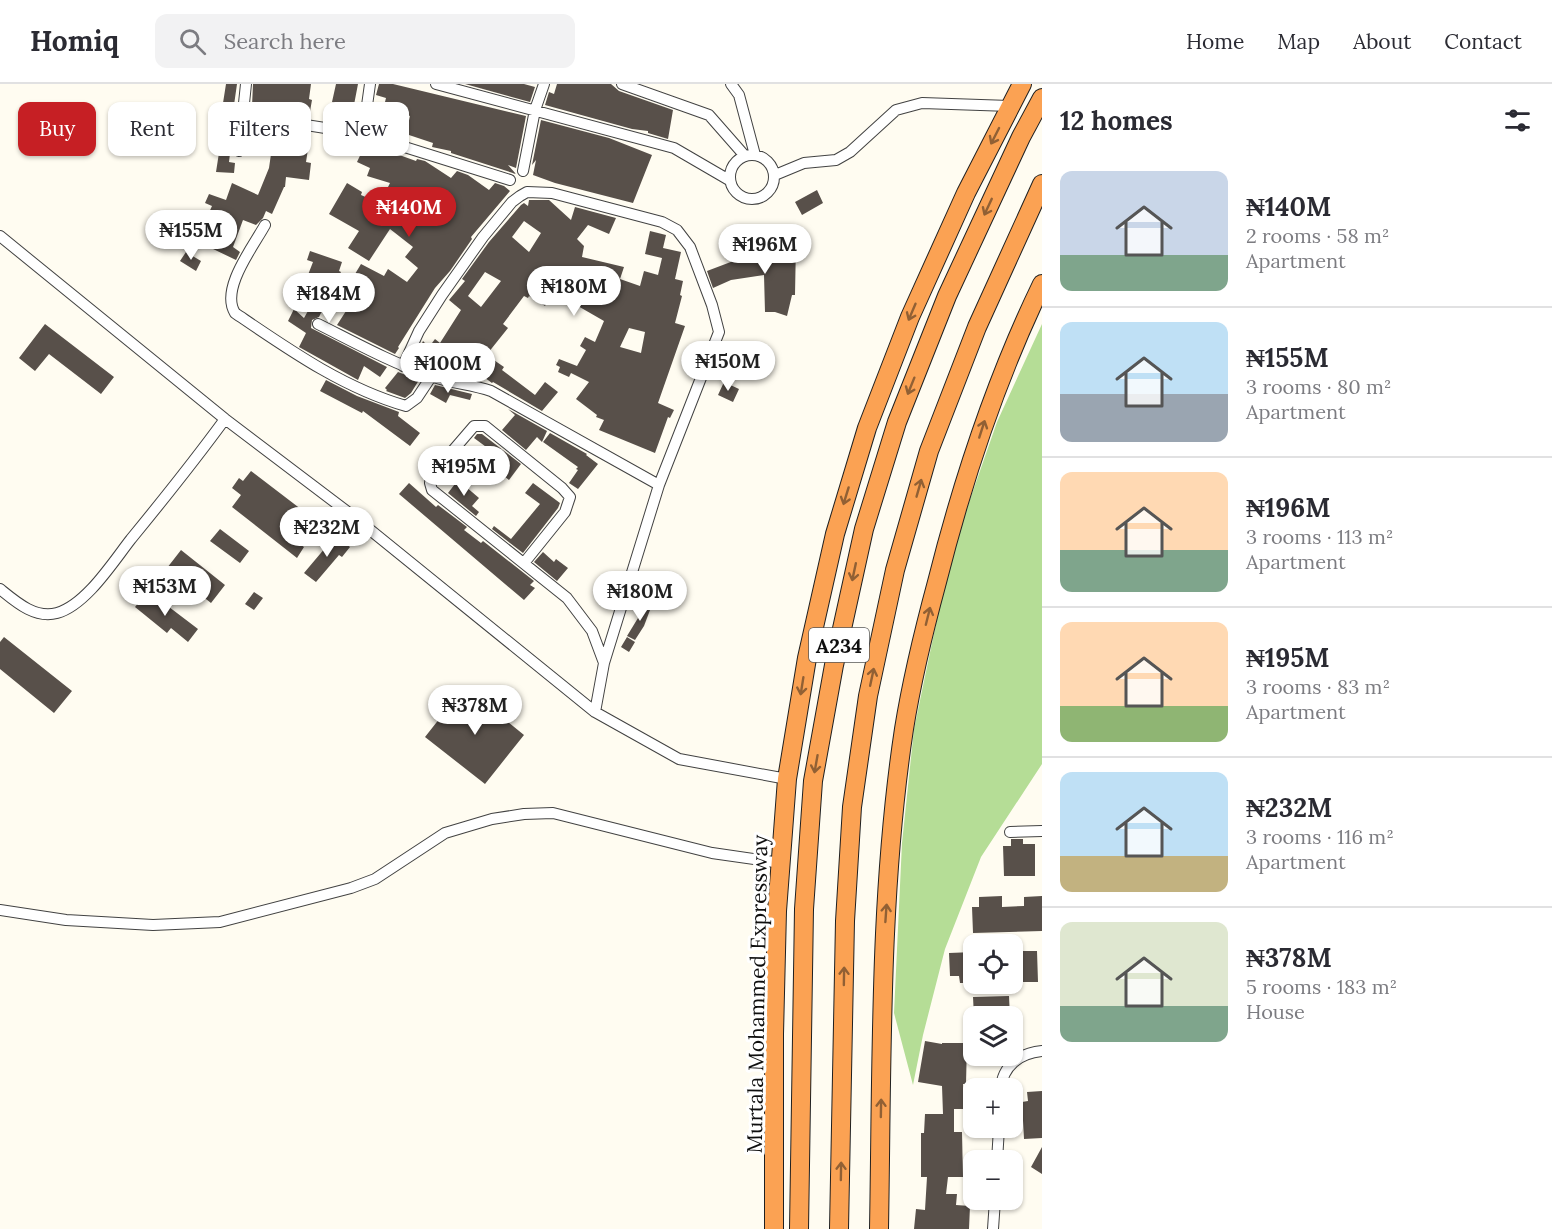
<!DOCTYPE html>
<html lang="en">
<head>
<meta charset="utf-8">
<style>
  :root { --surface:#fff; --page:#f2f2f3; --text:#2b2b33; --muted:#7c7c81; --line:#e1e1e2; --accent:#c61f24 }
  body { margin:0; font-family:Lora,serif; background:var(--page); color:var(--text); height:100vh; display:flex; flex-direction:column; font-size:22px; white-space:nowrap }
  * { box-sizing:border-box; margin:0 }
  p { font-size:20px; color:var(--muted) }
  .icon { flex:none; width:33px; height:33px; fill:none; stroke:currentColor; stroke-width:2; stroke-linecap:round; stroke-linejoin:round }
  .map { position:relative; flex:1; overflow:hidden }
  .drawer { display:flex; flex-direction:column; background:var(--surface); width:510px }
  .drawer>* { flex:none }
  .hud { position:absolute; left:18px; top:18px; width:570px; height:54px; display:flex; gap:12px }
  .buttons { position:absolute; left:963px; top:850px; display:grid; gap:12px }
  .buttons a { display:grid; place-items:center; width:60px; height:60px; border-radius:12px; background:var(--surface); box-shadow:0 2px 4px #0004; font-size:30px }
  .price { position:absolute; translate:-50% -51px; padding:0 14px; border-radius:21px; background:#fff; color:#222; font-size:20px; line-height:39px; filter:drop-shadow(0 2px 3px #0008) }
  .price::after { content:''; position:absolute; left:50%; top:36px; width:18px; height:14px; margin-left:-9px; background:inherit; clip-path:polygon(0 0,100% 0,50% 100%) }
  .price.selected { background:var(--accent); color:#fff }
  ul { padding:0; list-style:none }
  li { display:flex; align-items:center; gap:18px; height:150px; padding:0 18px }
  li+li { border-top:2px solid var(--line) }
  li span { display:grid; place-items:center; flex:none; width:168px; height:120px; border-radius:12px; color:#555 }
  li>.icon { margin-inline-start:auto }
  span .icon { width:72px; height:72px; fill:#fffc; stroke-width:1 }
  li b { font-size:26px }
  h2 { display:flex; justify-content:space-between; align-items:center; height:72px; padding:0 18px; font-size:26px }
  .tag { padding:0 21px; border-radius:12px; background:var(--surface); box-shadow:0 2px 4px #0004; font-size:21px; line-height:54px }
  .tag.selected { background:var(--accent); color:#fff }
  header { display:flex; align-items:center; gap:36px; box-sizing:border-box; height:84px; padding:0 30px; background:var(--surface); border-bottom:2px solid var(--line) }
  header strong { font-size:28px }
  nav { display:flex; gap:33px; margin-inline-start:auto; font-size:21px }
  .search { width:420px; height:54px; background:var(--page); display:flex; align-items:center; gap:15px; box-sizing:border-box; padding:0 21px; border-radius:12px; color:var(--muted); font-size:22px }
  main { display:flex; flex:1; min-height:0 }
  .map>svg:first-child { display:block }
  .forest { fill:#b5dd96 }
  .building { fill:#58504a; fill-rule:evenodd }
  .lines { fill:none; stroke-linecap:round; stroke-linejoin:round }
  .street-casing { stroke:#424242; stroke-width:12 }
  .highway-casing { stroke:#202020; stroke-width:20 }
  .street { stroke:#fff; stroke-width:10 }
  .highway { stroke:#fba253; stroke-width:18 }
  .oneway { stroke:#916034 }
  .labels { text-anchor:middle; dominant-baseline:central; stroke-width:6; stroke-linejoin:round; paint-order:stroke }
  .shield { fill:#fff; stroke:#575757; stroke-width:1.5 }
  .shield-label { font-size:20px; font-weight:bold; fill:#0f0f0f }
  .street-label { font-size:21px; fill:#0f0f0f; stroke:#fff }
</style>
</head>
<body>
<header>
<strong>Homiq</strong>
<div class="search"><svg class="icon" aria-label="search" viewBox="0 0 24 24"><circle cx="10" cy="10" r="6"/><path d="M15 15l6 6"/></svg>Search here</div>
<nav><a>Home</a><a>Map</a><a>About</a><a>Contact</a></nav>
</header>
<main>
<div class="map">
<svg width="1042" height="1145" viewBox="0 0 1042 1145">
  <rect width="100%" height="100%" fill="#fffcf1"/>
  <path class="forest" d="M1042 240V680L981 773 945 865 923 951 913 1001 894 929 902 759 914 645 950 473 997 338Z"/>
  <path class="building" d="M226 0H237L234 21 223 19Z
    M253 0H311L309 15 312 16 309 33 273 25V22H252Z
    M336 0H358L353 26H355L353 39 331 36 334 19 332 18Z
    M379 0H393L526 32 516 84 508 81 516 90 451 69V67L432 63 433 59 406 50 410 32 384 22 386 14 376 11Z
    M465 0H524L535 3 530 18Z
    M557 0H611L619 7 673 26 668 55 648 49V47L632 45 545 21 549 8 554 10Z
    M226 24 235 26 229 78 235 79 234 89 216 88Z
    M541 36 609 54 652 71 633 119 555 99 533 91 536 76 532 81Z
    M254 43 310 52 306 78 311 79 309 96 286 93 285 103H284L272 130 266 127 263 134 256 141 243 136 233 163 240 168 236 176 211 164 222 142 206 135 212 122 205 119 209 110 226 116 232 99 258 111 269 84 272 63 251 60Z
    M366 59 416 77 417 75 425 77 451 94 457 87 468 91 489 106 495 99 504 102 510 107 471 153 472 155 450 187 435 204 398 263 399 264 395 270 337 241 366 196 355 190 361 180 384 192 388 185 407 198 418 184 405 173 413 163 390 145 369 177 348 164 359 147 329 130 347 99 362 108 361 111 370 115 369 119 381 128 395 110 387 105 390 99 367 92 370 84 357 78Z
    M817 106 823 119 802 131 795 118Z
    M529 116H549L571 136 575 123 616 134 609 150 588 141 577 155 584 162 582 173 624 183 620 195 640 202 644 187 658 191 662 174 645 170 650 147 666 151 663 164 681 168 675 195 683 197 680 211 682 212 675 239 685 242 658 319 674 326 670 334 668 333 655 369 599 346 604 336 596 333 597 331 576 315 589 298 571 289 569 293 558 288 560 283 556 281 559 275 577 282 586 266 580 262 585 253 595 258 604 237 564 214 563 217 552 210 545 222 529 212 528 214 524 212 503 240 508 244 488 269 489 270 488 272 504 283 502 286 535 311 545 298 558 308 542 327 493 298 492 299 477 288 475 295 460 292 461 287 436 272 432 277 419 266 423 257 429 263 435 255 440 259 461 226 449 216 465 197 462 195 489 158 521 121 524 119 528 122ZM524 137 541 149 529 168 512 153ZM485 188 501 197 481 223 468 212ZM629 244 645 248 641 269 620 263Z
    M776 159H796L795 211H792L787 232 775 228H765L764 191 731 196 713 204 707 187 736 176 735 173 776 167Z
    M310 167 342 178 339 187 341 188 319 233 312 236 311 244 387 283 380 293 364 282 358 296 299 263 306 249 288 237 294 225 304 234 322 202 306 196 313 178 307 176Z
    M186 168 201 177 196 187 180 177Z
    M45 240 114 293 101 310 49 270 35 287 19 274Z
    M398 288 419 296 411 309 405 314 386 307 387 306 385 304Z
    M326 296 357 312 399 328 398 332 420 349 410 362 363 327 362 329 320 307Z
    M724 298 739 305 733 318 718 311Z
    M435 301 472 310 470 316 450 311 446 319 430 310Z
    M508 325 547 347 542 358 537 353 526 366 502 346 515 331Z
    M550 349 587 370 586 371 598 380 578 405 569 399 578 386 576 385 578 383 543 358Z
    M477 350H482L521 380 509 396 490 381 497 371 474 354Z
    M460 379 471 388 463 399 452 390Z
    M251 387 306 429 291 454 304 463 297 474 232 423 241 411 232 404 239 394 243 397Z
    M458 396 479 414 472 422 479 428 476 432 448 409Z
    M409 399 436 423 438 421 467 443 464 446 481 459 483 457 534 497 530 501 535 504 524 516 399 410Z
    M533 399 560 419 558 424 523 469 492 445 494 442 511 455 540 420 525 409Z
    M220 445 249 467 240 479 210 457Z
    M336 451 350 463 342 473 339 471 316 498 304 489Z
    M181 466 225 501 211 519 167 484Z
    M543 468 554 478 556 475 568 484 557 497 534 478Z
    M148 507 198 545 188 558 171 544 167 549 135 523Z
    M254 508 263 514 254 526 245 520Z
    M649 516 653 518 644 542 635 556 627 552Z
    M4 553 72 607 54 629 0 585V558Z
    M627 553 635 558 629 568 621 563Z
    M462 606 485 623 490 617 504 629 502 633 524 651 485 700 425 653Z
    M1011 755H1023V760H1035V792H1004L1003 762H1011Z
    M1002 812V823L1024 822V813L1042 812V847L973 849 972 823H979V813Z
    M1012 867H1037L1038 898H1012Z
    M974 868V899H960L959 892H950L949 869Z
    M1009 912 1010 933H974L973 913Z
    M925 957 942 960V959H967L966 1000H963V1025H954V1048H962L963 1093H948L946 1110H957L956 1121 970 1122 969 1145H914L916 1125 925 1126 927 1093H921V1049H924L925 1030H943L942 1002 918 998Z
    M1042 1007V1054L1024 1055 1022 1018 1028 1017 1027 1008Z
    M1042 1063V1090L1031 1083Z"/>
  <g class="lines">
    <g class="street-casing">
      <path id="street" d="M436 0 674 64 729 96
        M622 0 709 31 745 72
        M731 0 739 11 755 71
        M243 31 363 50 510 96
        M363 50 370 0
        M239 67 246 0
        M730 93a22 22 0 1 1 44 0a22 22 0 1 1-44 0Z
        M523 87 535 26 544 0
        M775 91 804 79 836 76 850 68 896 26 922 19 1010 22
        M265 141C253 163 220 205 235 229 288 265 343 304 406 322L417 314 431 293
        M0 152 225 335 353 432 595 628 679 675 787 695
        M318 240C354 258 390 278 428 291 448 299 470 300 491 307L659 401
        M403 282 419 247 442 211 483 153 512 118 520 112 527 108 552 109 662 138 677 146 690 163 712 221 719 248 659 401 604 579
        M524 479 565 428 570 413 562 404 485 342H474L431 392 430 399 432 406 567 514 592 547 604 579 595 628
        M0 505C16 518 35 535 57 529 86 521 113 478 131 455 163 416 195 376 225 335
        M1010 748 1042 747
        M0 826 66 836 153 841 220 838 351 804 375 795 445 749 492 735 524 730 553 729 712 769 781 779
        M1001 1005C1002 982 1020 969 1042 967
        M997 1077 999 1044
        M993 1145 995 1116"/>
    </g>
    <g class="highway-casing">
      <path id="highway" d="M774 1145V950L777 827 787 695 807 574 835 450 867 344 910 233 966 109 1022 0
        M799 1145 804 825 813 697 834 581 864 445 897 338 947 212 1021 53 1042 14
        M839 1145 845 837 852 723 868 612 895 486 929 367 977 243 1042 100
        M879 1145C882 978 879 810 904 645 912 595 924 546 937 498 963 395 996 295 1042 200"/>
    </g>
    <use href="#street" class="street"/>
    <use href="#highway" class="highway"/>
  </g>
  <defs><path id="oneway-shaft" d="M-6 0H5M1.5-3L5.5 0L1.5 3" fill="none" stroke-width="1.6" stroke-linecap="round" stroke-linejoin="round" transform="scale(1.5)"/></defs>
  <g class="oneway">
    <use href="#oneway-shaft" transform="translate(995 52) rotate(117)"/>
    <use href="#oneway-shaft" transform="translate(988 123) rotate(115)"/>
    <use href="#oneway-shaft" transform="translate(912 228) rotate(113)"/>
    <use href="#oneway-shaft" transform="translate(911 302) rotate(112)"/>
    <use href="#oneway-shaft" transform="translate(982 345) rotate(-72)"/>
    <use href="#oneway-shaft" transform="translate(919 404) rotate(-74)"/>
    <use href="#oneway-shaft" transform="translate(846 412) rotate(107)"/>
    <use href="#oneway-shaft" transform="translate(854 488) rotate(102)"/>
    <use href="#oneway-shaft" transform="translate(928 532) rotate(-76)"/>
    <use href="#oneway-shaft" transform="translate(872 593) rotate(-78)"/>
    <use href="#oneway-shaft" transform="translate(802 602) rotate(99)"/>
    <use href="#oneway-shaft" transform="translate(816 680) rotate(100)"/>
    <use href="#oneway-shaft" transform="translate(886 829) rotate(-86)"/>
    <use href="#oneway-shaft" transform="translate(844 892) rotate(-89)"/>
    <use href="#oneway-shaft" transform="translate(881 1024) rotate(-89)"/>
    <use href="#oneway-shaft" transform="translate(841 1087) rotate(-89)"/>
  </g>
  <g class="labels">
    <rect class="shield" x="809" y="544" width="60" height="34" rx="4.5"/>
    <g class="shield-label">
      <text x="839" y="561">A234</text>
    </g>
    <g class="street-label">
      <text transform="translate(757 910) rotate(-89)">Murtala Mohammed Expressway</text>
    </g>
  </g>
</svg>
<div class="buttons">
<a><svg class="icon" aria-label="locate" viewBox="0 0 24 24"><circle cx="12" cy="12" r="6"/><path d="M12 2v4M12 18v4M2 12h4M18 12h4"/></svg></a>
<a><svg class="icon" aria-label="layers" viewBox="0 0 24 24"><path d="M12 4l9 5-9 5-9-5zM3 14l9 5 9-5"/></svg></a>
<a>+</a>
<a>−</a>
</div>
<b class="price selected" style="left:409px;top:154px">₦140M</b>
<b class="price" style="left:191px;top:177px">₦155M</b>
<b class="price" style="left:765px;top:191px">₦196M</b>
<b class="price" style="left:574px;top:233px">₦180M</b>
<b class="price" style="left:329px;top:240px">₦184M</b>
<b class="price" style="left:728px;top:308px">₦150M</b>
<b class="price" style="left:448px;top:310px">₦100M</b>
<b class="price" style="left:464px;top:413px">₦195M</b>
<b class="price" style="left:327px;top:474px">₦232M</b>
<b class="price" style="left:165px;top:533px">₦153M</b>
<b class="price" style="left:640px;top:538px">₦180M</b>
<b class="price" style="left:475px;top:652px">₦378M</b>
<div class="hud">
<a class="tag selected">Buy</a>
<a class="tag">Rent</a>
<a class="tag">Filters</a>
<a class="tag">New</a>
</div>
</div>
<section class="drawer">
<h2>12 homes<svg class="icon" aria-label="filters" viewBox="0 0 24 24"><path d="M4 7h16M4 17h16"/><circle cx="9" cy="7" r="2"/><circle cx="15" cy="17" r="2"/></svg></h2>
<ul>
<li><span style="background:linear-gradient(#c9d6e8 70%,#7fa58c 0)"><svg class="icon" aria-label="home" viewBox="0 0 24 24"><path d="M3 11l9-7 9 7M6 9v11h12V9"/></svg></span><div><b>₦140M</b><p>2 rooms · 58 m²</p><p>Apartment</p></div></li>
<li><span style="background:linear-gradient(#bfe0f5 60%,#9aa5b1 0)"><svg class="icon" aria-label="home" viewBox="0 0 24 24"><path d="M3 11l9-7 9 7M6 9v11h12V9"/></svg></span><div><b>₦155M</b><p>3 rooms · 80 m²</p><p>Apartment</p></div></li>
<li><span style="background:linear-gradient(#ffd9b3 65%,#7fa58c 0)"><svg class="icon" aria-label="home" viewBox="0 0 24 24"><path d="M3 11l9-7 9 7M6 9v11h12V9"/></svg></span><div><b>₦196M</b><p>3 rooms · 113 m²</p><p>Apartment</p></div></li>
<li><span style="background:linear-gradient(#ffd9b3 70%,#8fb573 0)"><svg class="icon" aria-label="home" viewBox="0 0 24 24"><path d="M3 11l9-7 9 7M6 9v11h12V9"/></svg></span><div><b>₦195M</b><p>3 rooms · 83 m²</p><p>Apartment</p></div></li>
<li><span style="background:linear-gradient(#bfe0f5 70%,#c2b280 0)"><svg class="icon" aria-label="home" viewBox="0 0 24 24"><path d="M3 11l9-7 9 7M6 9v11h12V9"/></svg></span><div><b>₦232M</b><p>3 rooms · 116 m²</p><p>Apartment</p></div></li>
<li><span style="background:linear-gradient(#dfe7d0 70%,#7fa58c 0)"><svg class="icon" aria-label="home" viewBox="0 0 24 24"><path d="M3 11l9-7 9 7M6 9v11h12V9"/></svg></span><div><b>₦378M</b><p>5 rooms · 183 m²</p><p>House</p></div></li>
</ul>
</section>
</main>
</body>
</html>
